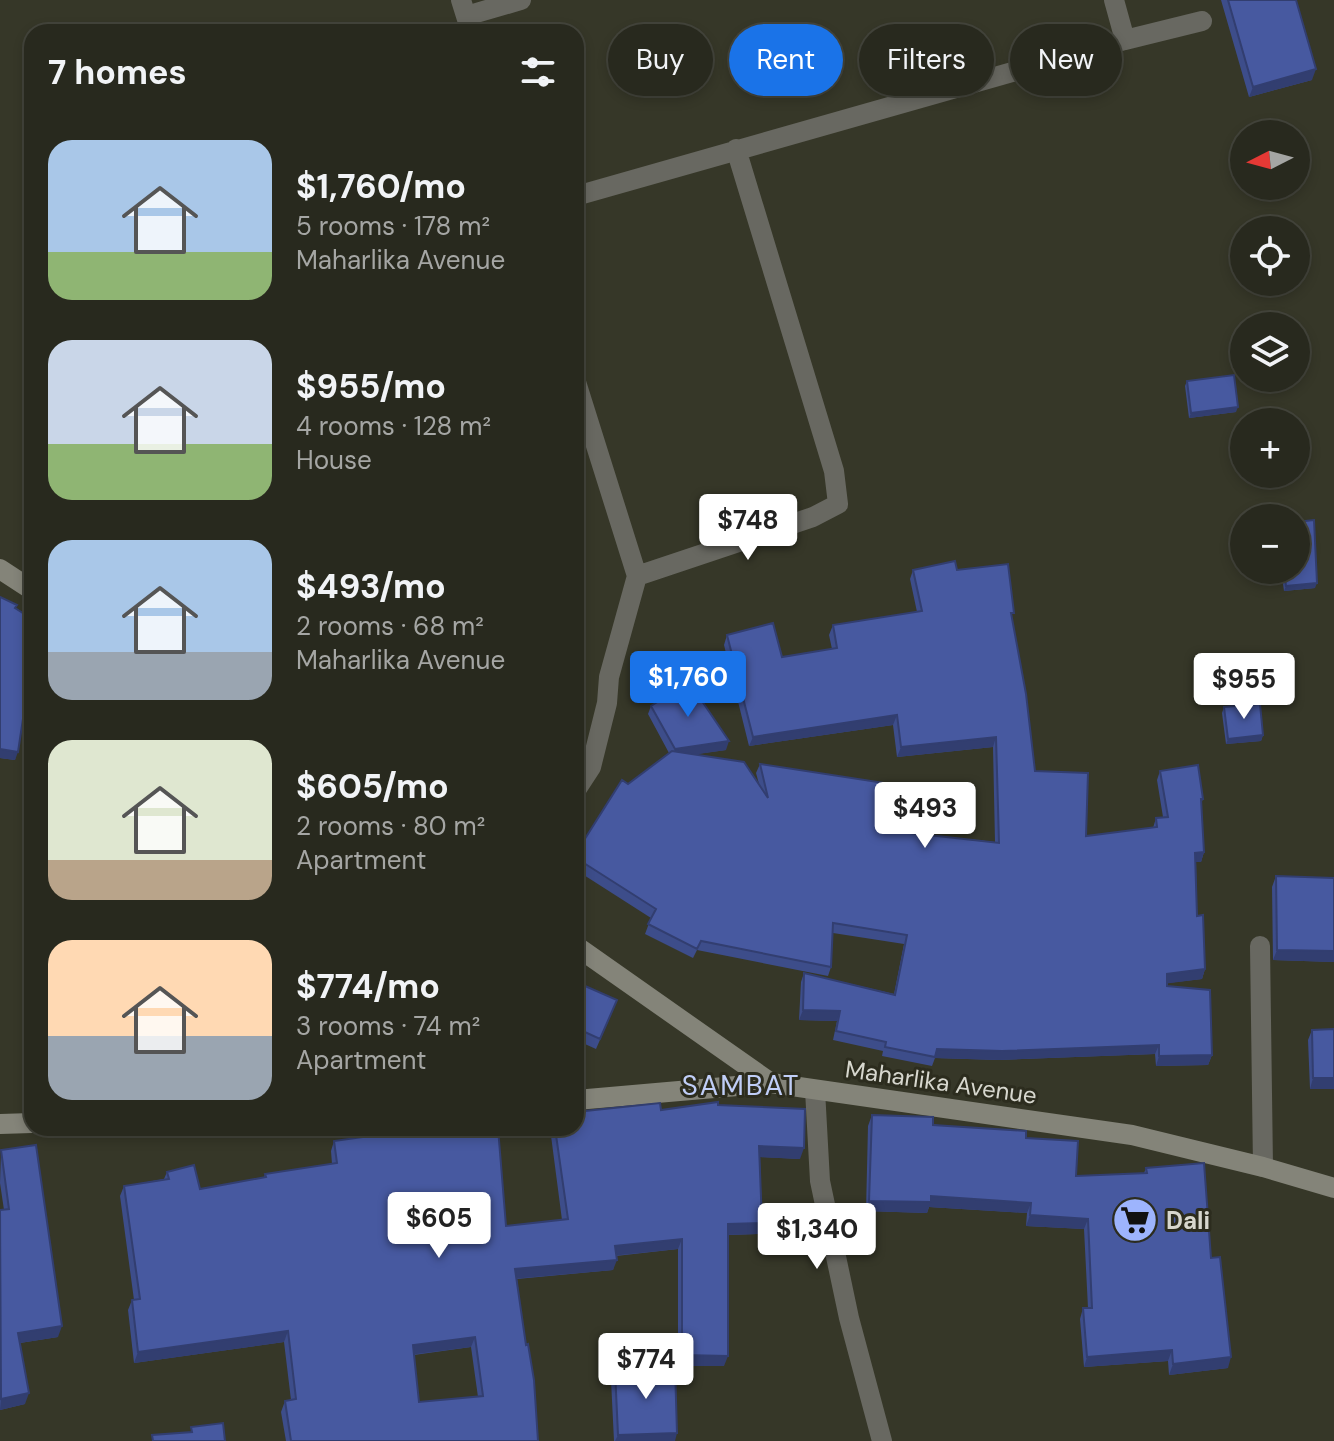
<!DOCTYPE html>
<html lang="en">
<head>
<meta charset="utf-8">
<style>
  :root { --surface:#28291e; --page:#34352b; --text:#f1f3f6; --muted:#a5a6a4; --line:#44453c; --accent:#1a73e8 }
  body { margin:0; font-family:"DM Sans",sans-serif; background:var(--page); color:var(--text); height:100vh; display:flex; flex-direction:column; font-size:30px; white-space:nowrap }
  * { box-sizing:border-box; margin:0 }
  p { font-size:26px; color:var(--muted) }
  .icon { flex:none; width:44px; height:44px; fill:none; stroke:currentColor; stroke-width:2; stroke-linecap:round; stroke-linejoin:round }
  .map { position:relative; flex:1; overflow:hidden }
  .drawer { position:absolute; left:24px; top:24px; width:560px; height:1112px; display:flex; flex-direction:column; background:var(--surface); border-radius:24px; box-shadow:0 4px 12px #0003,0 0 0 2px var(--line) }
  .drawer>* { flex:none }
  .hud { position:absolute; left:608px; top:24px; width:606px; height:72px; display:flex; gap:16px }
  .needle { width:52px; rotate:264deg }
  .fabs { position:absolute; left:1230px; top:120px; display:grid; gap:16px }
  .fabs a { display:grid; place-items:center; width:80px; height:80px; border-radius:50%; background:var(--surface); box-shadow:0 4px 12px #0003,0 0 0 2px var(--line); font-size:40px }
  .price { position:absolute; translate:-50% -68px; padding:0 18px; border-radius:8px; background:#fff; color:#222; font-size:26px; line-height:52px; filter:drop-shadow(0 2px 4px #0008) }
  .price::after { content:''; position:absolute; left:50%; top:48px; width:24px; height:18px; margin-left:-12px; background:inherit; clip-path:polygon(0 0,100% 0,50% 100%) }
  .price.selected { background:var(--accent); color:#fff }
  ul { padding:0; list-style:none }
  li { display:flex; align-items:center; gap:24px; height:200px; padding:0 24px }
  li span { display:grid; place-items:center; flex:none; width:224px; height:160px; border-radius:24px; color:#555 }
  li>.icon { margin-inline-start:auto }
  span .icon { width:96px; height:96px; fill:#fffc; stroke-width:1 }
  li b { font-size:34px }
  h2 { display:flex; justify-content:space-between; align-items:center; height:96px; padding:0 24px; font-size:34px }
  .pill { padding:0 28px; border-radius:36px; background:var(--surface); box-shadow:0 4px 12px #0003,0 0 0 2px var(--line); font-size:28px; line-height:72px }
  .pill.selected { background:var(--accent); color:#fff }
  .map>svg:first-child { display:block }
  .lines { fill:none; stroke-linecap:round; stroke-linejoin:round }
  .street { stroke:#686861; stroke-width:20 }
  .secondary { stroke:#848479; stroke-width:20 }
  .wall { fill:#3d4d8a; fill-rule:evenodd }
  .shaded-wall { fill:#323e70 }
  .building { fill:#4759a0; stroke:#323e70; stroke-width:2; fill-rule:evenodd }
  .labels { text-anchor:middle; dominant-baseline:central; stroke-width:6; stroke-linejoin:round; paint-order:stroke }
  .street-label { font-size:24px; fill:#d7d7ce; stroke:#2c2c1e }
  .poi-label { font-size:24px; font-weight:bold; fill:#d7d7ce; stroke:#2c2c1e; text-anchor:start }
  .quarter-label { font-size:28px; letter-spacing:2px; fill:#c0cef7; stroke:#2c2c1e }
</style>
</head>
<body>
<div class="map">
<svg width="1334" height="1441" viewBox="0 0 1334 1441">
  <rect width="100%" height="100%" fill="#363728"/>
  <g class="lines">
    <path class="street" d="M461 0 471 32
      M1114 0 1125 40
      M466 16 521 0
      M576 196 1125 40 1202 21
      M576 382 637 576 609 677 607 703 591 767 576 790
      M637 576 813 517 838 504 834 471 736 149
      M1260 946 1263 1167
      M815 1090 820 1181 849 1318 882 1441"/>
    <path class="secondary" d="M0 569 32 590
      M576 946 771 1083 1132 1135 1263 1167 1334 1188
      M576 1100 771 1083
      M0 1124 32 1123"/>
  </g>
  <path class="wall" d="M1221 0H1296L1312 80 1249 97Z
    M1187 381 1236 412 1189 418 1185 386Z
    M913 570H957L1012 619 1035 771 1086 836 1153 828 1156 818 1163 817 1157 780 1160 771 1203 799 1201 804 1204 852 1201 862H1196L1197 916 1205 969 1202 979 1167 983V986L1212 1055 1208 1065 1156 1066 1155 1054 999 1060 935 1058 932 1066 882 1056 883 1051 833 1040 837 1021 799 1020 801 982 804 973 894 994 904 944 833 933 831 967 828 976 697 950 693 958 645 934 651 918 576 870V853L628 784 669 753 648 714 651 706 726 750 696 754 759 784 756 773 760 764 911 833 995 842 993 747 897 757 893 725 749 746 724 645 727 635 782 657 832 649 829 635 833 625 917 612 910 579Z
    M1281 570H1296L1315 588 1284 591Z
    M0 597 32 619V711L24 708 15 760 0 758Z
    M1224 707 1263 735 1261 741 1226 744 1222 713Z
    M1276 876 1334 878V962L1273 960 1272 887Z
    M576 982 613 1010 596 1049 576 1040Z
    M1334 1029V1089H1310L1308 1040 1312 1030Z
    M718 1105 800 1159 760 1157 762 1223 758 1234 728 1235 724 1366H678V1249L616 1256 613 1270 517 1279 538 1441H286L281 1412 285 1401 291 1400 284 1342 134 1363 128 1310 132 1300H134L120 1196 124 1186 164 1179 167 1172 200 1189 264 1178 265 1174 332 1164 331 1151 334 1141 506 1226 562 1220 550 1128H576L661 1110ZM471 1347 478 1397 419 1402 414 1355Z
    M872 1115 1026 1138 1076 1176 1144 1173 1146 1168 1211 1258 1228 1368 1169 1375 1168 1361 1084 1367 1080 1319 1083 1308H1088L1084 1229 1026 1226 1027 1213 929 1207 927 1213 866 1211 868 1126Z
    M1 1150 58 1337 20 1343 25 1404 0 1410V1210H4L0 1183Z
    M615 1370 675 1441H614L611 1380Z"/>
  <path class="shaded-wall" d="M1316 69 1312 80 1249 97 1253 87Z
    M1238 407 1236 412 1189 418 1191 413Z
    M1317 583 1315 588 1284 591 1286 586Z
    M897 715 893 725 749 746 753 737Z
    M1263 735 1261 741 1226 744 1228 739Z
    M996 737 993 747 897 757 901 747Z
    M729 741 726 750 672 758 675 749Z
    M0 749 18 752 15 760 0 758Z
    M1204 852 1201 862H1192L1195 853Z
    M1277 950 1334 951V962L1273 960Z
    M1205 969 1202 979 1163 984 1167 974Z
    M803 1010 840 1011 837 1021 799 1020Z
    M1159 1045 1155 1054 999 1060 935 1058 937 1049Z
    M1212 1055 1208 1065 1156 1066 1159 1056Z
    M1313 1078H1334V1089H1310Z
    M759 1146 804 1148 800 1159 756 1157Z
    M931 1196 1031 1203 1027 1213 929 1207 927 1213 866 1211 869 1201Z
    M1030 1215 1088 1219 1084 1229 1026 1226Z
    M762 1223 758 1234 724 1235 728 1224Z
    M682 1239 678 1249 611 1256 615 1246Z
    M617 1260 613 1270 512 1279 515 1269Z
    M62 1326 58 1337 13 1344 18 1333Z
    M288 1331 284 1342 134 1363 138 1352Z
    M475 1337 471 1347 409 1355 413 1345Z
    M1172 1350 1168 1361 1084 1367 1087 1357Z
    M682 1355 728 1356 724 1366H678Z
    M1231 1357 1228 1368 1169 1375 1173 1364Z
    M29 1393 25 1404 0 1410 1 1399Z
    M677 1433 675 1441H615L618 1435Z"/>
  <path class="building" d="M1228 0H1296L1316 69 1253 87Z
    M1234 375 1238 407 1191 413 1187 381Z
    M1314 520 1317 583 1286 586 1284 570H1296V522Z
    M955 561 957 570 1008 564 1014 613H1011L1026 694 1035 771 1088 773 1086 836 1157 827 1156 818 1168 817 1160 771 1198 765 1203 799H1201L1204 852 1195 853 1197 916 1203 915 1205 969 1167 974V986L1210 990 1212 1055 1159 1056V1045L1002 1051 937 1049 935 1057 885 1047 886 1042 836 1031 840 1011 803 1010 804 973 895 995 907 935 833 923 831 967 701 941 697 949 648 924 656 909 576 858V853L622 780 628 784 672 751 744 762 768 798 760 764 917 788 911 833 999 843 996 737 901 747 897 715 753 737 727 635 773 623 782 657 837 648 833 625 922 611 913 570Z
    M0 597 17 605 15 608 32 619V702L26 699 18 752 0 749Z
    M689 682 729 741 675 749 651 706Z
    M1260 704 1263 735 1228 739 1224 707Z
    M1276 876 1334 878V951L1277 950Z
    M576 982 617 1000 600 1039 576 1028Z
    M1334 1029V1078H1313L1312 1030Z
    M718 1102V1105L805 1109 804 1148 759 1146 762 1223 728 1224V1356L682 1355V1239L615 1246 617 1260 515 1269 526 1345 528 1344 534 1380 538 1441H291L285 1401 296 1399 288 1331 138 1352 132 1300 140 1299 124 1186 169 1179 167 1172 194 1165 200 1189 266 1177 265 1174 337 1163 334 1141 427 1128H498L506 1226 568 1219 555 1128H576V1112L660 1103 661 1110ZM475 1337 483 1396 419 1402 413 1345Z
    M872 1115 933 1117V1125L1026 1131V1138L1078 1141 1076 1176 1147 1173 1146 1168 1204 1163 1211 1258 1220 1257 1231 1357 1173 1364 1172 1350 1087 1357 1083 1308H1092L1088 1219 1030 1215 1031 1203 931 1196V1202L869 1201Z
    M36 1145 62 1326 18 1333 29 1393 1 1399 0 1210 9 1209 1 1150Z
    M675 1367 677 1433 618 1435 615 1370Z
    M223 1423 225 1441H153L152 1435 192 1432 191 1427Z"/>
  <defs>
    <g id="supermarket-disc" transform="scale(2.3)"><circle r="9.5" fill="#9db4fd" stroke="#2c2c1e"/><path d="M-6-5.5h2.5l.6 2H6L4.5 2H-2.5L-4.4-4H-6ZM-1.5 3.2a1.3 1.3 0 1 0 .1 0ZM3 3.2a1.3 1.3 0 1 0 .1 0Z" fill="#111"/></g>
  </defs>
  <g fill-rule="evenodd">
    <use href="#supermarket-disc" x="1135" y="1220"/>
  </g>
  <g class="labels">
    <g class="street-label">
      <text transform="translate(941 1082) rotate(8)">Maharlika Avenue</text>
    </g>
    <g class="poi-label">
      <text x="1166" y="1220">Dali</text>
    </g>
    <g class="quarter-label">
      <text x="741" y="1085">SAMBAT</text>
    </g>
  </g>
</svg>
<div class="fabs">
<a><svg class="needle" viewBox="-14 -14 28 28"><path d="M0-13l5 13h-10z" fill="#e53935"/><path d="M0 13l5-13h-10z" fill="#a5a6a4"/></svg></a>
<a><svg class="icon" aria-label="locate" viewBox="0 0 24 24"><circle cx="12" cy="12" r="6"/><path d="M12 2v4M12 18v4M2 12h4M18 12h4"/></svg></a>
<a><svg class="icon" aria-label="layers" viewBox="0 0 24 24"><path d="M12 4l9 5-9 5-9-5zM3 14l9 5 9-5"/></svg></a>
<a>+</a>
<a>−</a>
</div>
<b class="price" style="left:748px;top:562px">$748</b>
<b class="price selected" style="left:688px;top:719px">$1,760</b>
<b class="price" style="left:1244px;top:721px">$955</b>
<b class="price" style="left:925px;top:850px">$493</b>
<b class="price" style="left:439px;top:1260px">$605</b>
<b class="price" style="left:817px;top:1271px">$1,340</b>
<b class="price" style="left:646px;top:1401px">$774</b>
<div class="hud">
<a class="pill">Buy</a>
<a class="pill selected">Rent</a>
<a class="pill">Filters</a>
<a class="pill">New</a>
</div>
<section class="drawer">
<h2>7 homes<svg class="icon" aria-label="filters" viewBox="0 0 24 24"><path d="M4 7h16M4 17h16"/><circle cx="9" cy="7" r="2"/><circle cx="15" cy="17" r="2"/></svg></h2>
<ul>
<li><span style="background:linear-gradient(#a9c7e8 70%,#8fb573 0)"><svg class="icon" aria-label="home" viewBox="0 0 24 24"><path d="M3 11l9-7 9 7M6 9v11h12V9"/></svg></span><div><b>$1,760/mo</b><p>5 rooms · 178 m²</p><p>Maharlika Avenue</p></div></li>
<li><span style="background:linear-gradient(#c9d6e8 65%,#8fb573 0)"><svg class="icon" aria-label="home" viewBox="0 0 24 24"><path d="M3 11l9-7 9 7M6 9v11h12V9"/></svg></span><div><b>$955/mo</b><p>4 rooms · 128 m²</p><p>House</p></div></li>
<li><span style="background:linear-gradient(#a9c7e8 70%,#9aa5b1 0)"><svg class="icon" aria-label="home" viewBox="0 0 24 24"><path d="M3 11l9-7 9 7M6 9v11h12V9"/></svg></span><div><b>$493/mo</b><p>2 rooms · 68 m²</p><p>Maharlika Avenue</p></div></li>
<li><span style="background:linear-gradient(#dfe7d0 75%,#b9a48a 0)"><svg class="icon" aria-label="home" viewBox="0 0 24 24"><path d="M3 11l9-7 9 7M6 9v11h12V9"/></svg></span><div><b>$605/mo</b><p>2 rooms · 80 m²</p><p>Apartment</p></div></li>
<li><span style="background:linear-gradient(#ffd9b3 60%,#9aa5b1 0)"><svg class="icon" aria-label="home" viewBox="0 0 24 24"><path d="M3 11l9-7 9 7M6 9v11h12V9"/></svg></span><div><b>$774/mo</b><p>3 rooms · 74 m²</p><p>Apartment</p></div></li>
</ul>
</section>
</div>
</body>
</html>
